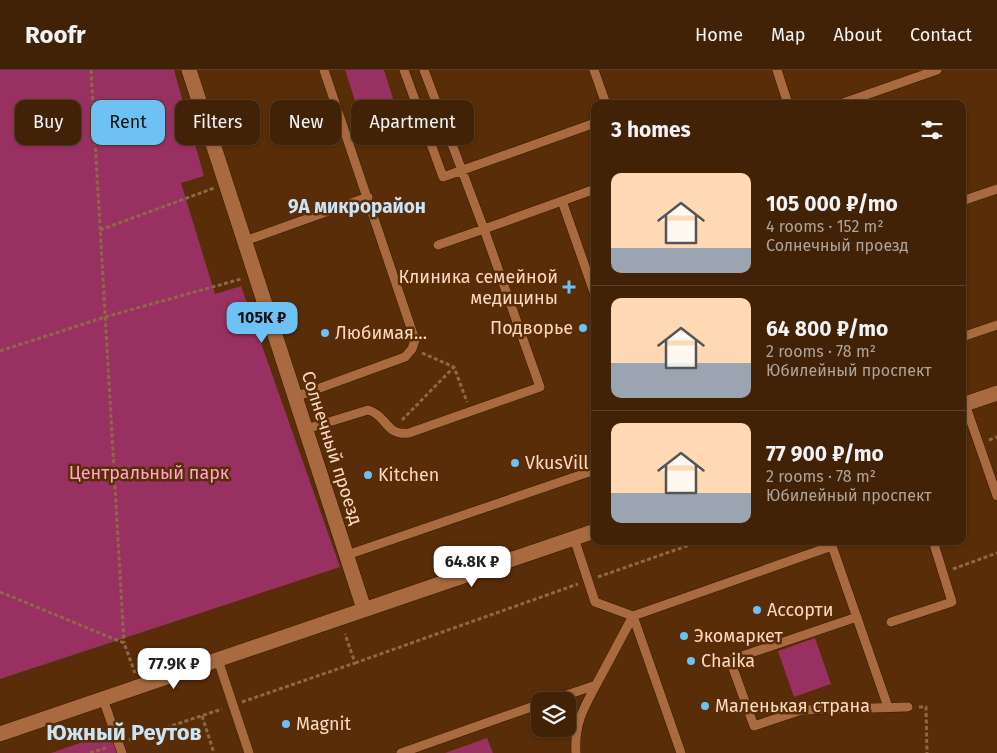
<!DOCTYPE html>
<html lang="en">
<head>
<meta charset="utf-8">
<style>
  :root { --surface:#422206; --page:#4c2f14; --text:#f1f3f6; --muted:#aea49b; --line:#5a3f28; --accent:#6dc2f3 }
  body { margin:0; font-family:"Fira Sans",sans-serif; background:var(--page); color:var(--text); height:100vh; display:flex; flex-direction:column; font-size:19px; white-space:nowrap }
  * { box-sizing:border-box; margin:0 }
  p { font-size:16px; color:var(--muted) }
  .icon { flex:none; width:28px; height:28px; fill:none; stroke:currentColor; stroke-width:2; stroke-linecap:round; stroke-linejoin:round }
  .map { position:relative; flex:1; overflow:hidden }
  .side { position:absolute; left:591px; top:30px; width:375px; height:445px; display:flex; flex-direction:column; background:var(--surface); border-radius:10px; box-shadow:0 1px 4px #0004,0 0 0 1px var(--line) }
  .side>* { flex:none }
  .top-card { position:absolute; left:15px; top:30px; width:475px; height:45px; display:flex; gap:10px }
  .tools { position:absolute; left:531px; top:622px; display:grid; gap:10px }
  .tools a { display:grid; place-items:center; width:45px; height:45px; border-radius:10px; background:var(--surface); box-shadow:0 1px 4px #0004,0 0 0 1px var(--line); font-size:25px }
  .price { position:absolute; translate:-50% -42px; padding:0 11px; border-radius:10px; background:#fff; color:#222; font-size:16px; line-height:32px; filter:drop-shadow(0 1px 2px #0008) }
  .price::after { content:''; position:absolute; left:50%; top:30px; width:15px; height:11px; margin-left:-8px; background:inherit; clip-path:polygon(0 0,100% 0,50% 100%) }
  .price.current { background:var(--accent); color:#111 }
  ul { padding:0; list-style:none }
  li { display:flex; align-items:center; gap:15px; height:125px; padding:0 20px }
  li+li { border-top:1px solid var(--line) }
  li span { display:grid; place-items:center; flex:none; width:140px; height:100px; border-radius:10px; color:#555 }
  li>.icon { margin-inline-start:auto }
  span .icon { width:60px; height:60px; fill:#fffc; stroke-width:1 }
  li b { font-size:21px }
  h2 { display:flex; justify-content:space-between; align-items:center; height:60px; padding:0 20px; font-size:21px }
  .pill { padding:0 18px; border-radius:10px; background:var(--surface); box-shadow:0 1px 4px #0004,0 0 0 1px var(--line); font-size:18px; line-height:45px }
  .pill.current { background:var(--accent); color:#111 }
  header { display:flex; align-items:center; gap:30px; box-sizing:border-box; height:70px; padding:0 25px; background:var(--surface); border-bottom:1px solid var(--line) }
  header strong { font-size:24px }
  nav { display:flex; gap:28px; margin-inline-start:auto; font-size:18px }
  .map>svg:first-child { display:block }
  .green { fill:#983161 }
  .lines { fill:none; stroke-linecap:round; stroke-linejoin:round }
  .lane-casing { stroke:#361801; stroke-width:10 }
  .street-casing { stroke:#361801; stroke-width:16 }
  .secondary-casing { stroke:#361801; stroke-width:16 }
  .path { stroke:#8f6747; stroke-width:3; stroke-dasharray:4 2.5; stroke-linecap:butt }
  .lane { stroke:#a86a3e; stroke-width:9 }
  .street { stroke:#a86a3e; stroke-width:15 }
  .secondary { stroke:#a86a3e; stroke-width:15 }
  .poi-dot { fill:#6dc2f3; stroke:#582d08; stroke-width:2 }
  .labels { text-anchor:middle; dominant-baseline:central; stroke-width:5; stroke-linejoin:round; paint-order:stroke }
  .poi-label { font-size:18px; fill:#fbd8c1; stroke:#582d08; text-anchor:start }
  .street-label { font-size:18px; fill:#fbd8c1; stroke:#582d08 }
  .park-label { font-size:18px; fill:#fda6c7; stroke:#582d08 }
  .neighbourhood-label { font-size:19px; font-weight:bold; fill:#c8e6f8; stroke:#582d08 }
  .district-label { font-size:22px; font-weight:bold; fill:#c8e6f8; stroke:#582d08 }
</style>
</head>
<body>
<header>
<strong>Roofr</strong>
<nav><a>Home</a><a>Map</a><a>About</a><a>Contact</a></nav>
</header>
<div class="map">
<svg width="997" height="683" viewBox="0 0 997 683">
  <rect width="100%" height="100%" fill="#582d08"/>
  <path class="green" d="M0 0H174L204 106 181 113 215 224 241 216 340 497 0 609Z
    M345 0H384L394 32 359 43Z
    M815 568 831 614 794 627 778 581Z
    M106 664 113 668 118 683H51Z
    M487 668 493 683H445Z"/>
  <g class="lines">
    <g class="lane-casing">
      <path id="lane" d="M404 0 443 107 595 53
        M424 0 484 159 438 175
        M594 0 606 34
        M777 0 788 34
        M840 34 937 0
        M595 119 562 131 595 225
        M962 131 997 119
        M245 171 368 127
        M962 267 997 255
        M295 327 405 287 412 279 415 270 324 0
        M965 334 997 426
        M306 359 368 340C388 346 385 366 409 363L540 317 484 159 562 131
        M347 485 595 400
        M857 547 730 590 754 656 802 640 908 637
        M891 552 952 532 933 471
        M218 590 249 683
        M103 629 122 683
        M549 631 596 615 633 546 595 532 574 468
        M401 683 540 634
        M576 683C574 655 583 639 596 615
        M681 683 633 546 832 476 888 637"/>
    </g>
    <g class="street-casing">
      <path id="street" d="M189 0 364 539"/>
    </g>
    <g class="secondary-casing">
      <path id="secondary" d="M962 335 997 323
        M0 664 595 461"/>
    </g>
    <path class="path" d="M91 0 124 573
      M100 160 214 118
      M0 281 105 247 241 209
      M422 283 454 297 467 332
      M402 350 454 297
      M989 370 997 367
      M953 499 997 483
      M598 507 701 471
      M0 522 124 573 135 603
      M355 593 578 514
      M242 632 355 593 345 564
      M919 637H926L927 683
      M202 646 214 683
      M129 670 222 639
      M90 683 109 677"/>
    <use href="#lane" class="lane"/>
    <use href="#street" class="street"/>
    <use href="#secondary" class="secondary"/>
  </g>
  <g class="poi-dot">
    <path d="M566.5 209.5h5v5h5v5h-5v5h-5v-5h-5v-5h5z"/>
    <circle cx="583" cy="258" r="5"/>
    <circle cx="325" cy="263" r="5"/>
    <circle cx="515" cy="393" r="5"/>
    <circle cx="368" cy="405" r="5"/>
    <circle cx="757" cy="540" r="5"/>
    <circle cx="684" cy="566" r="5"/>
    <circle cx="691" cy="591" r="5"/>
    <circle cx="705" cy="636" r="5"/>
    <circle cx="286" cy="654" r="5"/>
  </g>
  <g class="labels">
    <g class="poi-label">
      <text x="558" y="207" text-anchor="end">Клиника семейной<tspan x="558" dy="21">медицины</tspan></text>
      <text x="573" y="258" text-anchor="end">Подворье</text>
      <text x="335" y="263">Любимая...</text>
      <text x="525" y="393">VkusVill</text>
      <text x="378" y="405">Kitchen</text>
      <text x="767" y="540">Ассорти</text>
      <text x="694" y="566">Экомаркет</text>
      <text x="701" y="591">Chaika</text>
      <text x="715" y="636">Маленькая страна</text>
      <text x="296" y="654">Magnit</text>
    </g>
    <g class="street-label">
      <text transform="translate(332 378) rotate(72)">Солнечный проезд</text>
    </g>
    <g class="park-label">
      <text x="149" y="403">Центральный парк</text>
    </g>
    <g class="neighbourhood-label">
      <text x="357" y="136">9А микрорайон</text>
    </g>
    <g class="district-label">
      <text x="124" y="662">Южный Реутов</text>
    </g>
  </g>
</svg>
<div class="tools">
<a><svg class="icon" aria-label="layers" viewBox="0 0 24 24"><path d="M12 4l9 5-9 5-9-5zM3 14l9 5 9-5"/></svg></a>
</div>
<b class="price current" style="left:262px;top:274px">105K ₽</b>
<b class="price" style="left:472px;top:518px">64.8K ₽</b>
<b class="price" style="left:174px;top:620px">77.9K ₽</b>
<div class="top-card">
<a class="pill">Buy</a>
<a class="pill current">Rent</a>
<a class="pill">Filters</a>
<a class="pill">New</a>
<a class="pill">Apartment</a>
</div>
<section class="side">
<h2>3 homes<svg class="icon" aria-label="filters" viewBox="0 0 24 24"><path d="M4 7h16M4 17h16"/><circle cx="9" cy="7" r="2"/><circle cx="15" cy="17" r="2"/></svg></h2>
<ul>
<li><span style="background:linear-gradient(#ffd9b3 75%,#9aa5b1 0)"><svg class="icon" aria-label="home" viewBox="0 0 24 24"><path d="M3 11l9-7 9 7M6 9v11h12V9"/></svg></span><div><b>105 000 ₽/mo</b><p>4 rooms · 152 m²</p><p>Солнечный проезд</p></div></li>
<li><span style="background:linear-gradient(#ffd9b3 65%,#9aa5b1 0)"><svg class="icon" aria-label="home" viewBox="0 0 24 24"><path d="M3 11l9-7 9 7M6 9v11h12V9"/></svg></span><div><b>64 800 ₽/mo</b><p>2 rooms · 78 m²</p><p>Юбилейный проспект</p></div></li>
<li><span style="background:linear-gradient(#ffd9b3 70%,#9aa5b1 0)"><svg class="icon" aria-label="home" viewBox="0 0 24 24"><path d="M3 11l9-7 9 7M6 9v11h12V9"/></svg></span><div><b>77 900 ₽/mo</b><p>2 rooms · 78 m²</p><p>Юбилейный проспект</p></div></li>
</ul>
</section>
</div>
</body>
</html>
